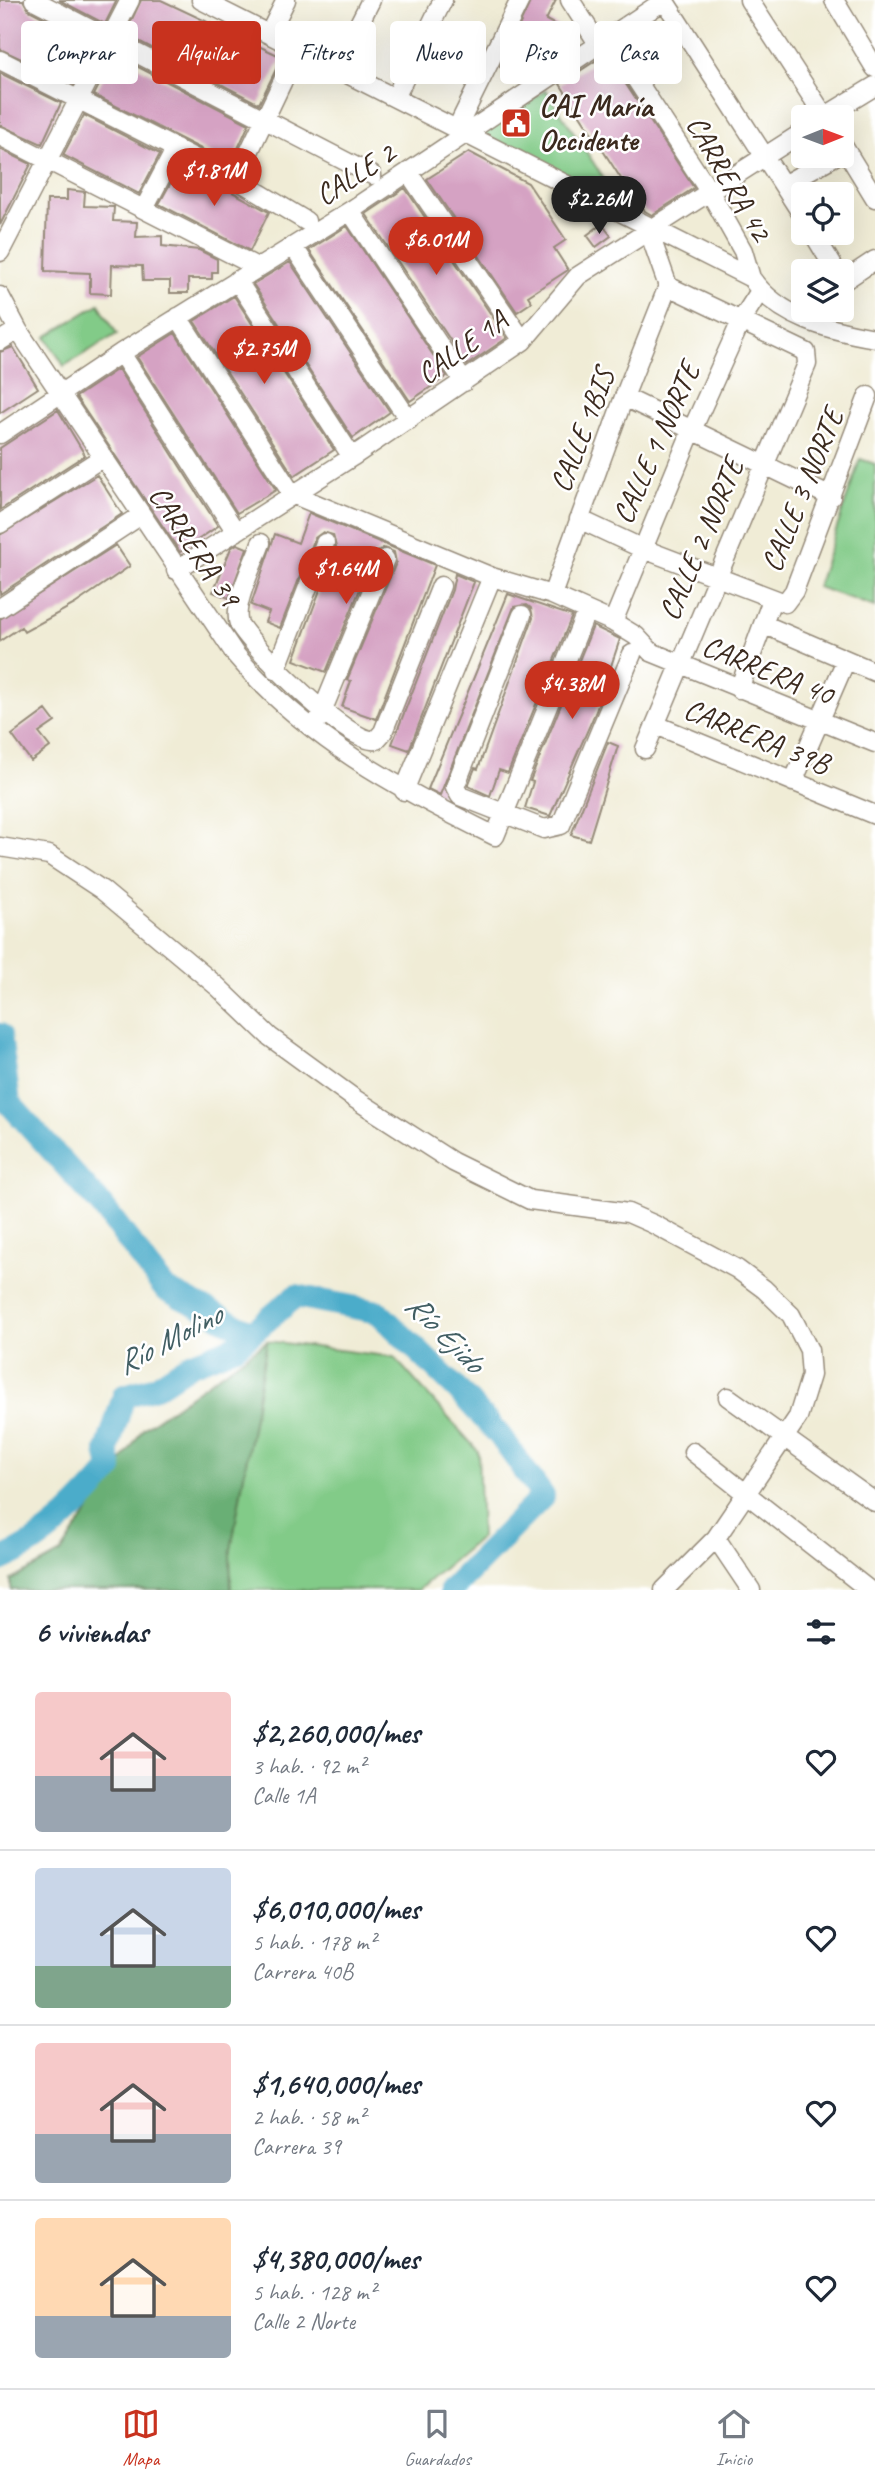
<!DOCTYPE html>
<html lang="es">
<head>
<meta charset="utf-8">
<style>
  :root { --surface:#fff; --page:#f6f6f7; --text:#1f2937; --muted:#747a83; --line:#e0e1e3; --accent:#c8321e }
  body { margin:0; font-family:Caveat,sans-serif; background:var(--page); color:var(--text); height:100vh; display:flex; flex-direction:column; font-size:26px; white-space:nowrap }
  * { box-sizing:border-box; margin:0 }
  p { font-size:23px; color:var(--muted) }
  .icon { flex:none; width:38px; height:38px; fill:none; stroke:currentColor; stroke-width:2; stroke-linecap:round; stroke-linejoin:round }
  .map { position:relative; height:1590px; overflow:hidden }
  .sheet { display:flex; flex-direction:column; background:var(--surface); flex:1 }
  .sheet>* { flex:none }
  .top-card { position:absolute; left:21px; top:21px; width:833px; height:63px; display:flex; gap:14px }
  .needle { width:46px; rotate:89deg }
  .controls { position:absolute; left:791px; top:105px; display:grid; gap:14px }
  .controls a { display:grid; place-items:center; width:63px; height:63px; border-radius:7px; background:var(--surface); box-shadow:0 7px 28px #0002; font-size:35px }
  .price { position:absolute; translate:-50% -60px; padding:0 16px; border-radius:24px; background:var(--accent); color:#fff; font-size:23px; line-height:46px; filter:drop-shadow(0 2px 4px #0008) }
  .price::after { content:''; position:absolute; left:50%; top:42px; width:21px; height:16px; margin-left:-10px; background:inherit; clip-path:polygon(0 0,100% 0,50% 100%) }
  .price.active { background:#222; color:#fff }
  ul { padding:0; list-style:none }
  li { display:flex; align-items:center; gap:21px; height:175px; padding:0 35px }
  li+li { border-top:2px solid var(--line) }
  li span { display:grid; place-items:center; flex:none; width:196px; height:140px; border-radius:7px; color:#555 }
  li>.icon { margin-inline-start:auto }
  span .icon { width:84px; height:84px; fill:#fffc; stroke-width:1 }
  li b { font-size:30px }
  h2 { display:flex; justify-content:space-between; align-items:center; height:84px; padding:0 35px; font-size:30px }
  .chip { padding:0 24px; border-radius:7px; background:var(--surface); box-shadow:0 7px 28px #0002; font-size:24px; line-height:63px }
  .chip.active { background:var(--accent); color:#fff }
  .tabs { display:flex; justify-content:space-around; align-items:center; height:98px; border-top:2px solid var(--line); background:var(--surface); font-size:19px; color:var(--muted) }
  .tabs a { display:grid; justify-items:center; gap:4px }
  .tabs .active { color:var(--accent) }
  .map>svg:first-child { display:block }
  .green { fill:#82cb88; stroke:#5e7a53; stroke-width:2 }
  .forest { fill:#69af74; stroke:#526c49; stroke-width:2 }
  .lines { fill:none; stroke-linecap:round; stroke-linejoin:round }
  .river { stroke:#4bacca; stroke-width:24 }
  .building { fill:#d5a2c3 }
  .minor-casing { stroke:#968b7a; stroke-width:21 }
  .minor { stroke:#fff; stroke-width:18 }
  .labels { text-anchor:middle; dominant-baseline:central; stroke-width:5; stroke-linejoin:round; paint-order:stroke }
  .poi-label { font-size:30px; font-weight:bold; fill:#3b2a1e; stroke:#fff; text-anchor:start }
  .street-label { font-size:30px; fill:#3b2a1e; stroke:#fff }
  .water-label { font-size:32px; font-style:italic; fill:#415e63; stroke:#fff }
</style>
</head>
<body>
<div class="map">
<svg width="875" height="1590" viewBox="0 0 875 1590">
  <rect width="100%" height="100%" fill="#fff"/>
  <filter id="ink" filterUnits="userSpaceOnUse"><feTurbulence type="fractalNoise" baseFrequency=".0143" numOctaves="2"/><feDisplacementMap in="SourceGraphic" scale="14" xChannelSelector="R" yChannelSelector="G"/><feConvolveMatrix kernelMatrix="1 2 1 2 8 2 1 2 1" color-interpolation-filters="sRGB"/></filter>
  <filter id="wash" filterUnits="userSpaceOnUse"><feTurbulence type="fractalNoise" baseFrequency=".00686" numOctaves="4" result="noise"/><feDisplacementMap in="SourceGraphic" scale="28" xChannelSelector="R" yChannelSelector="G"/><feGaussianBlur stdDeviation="1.57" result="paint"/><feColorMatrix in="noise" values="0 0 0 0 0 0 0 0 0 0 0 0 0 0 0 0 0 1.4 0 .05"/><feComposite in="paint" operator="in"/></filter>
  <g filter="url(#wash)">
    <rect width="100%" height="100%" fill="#f0ecd6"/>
    <path class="green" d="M546 90 619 202 479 133Z
      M99 304 117 334 64 366 46 337Z
      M860 459 875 464V607L817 587Z
      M267 1341 394 1357 478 1451 481 1537 418 1590H231L230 1555Z"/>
    <path class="forest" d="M267 1341 230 1555 231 1590H11V1580L61 1553 143 1429Z"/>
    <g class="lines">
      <path class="river" d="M0 1035 9 1103 103 1207 165 1289 250 1332
        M0 1560C46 1541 79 1506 111 1469L107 1450 124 1396 156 1387 191 1364 236 1346 296 1296 378 1312 458 1390 500 1436 543 1496 451 1590"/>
    </g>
    <g id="blocks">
      <path class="building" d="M0 0H23L29 10 94 44 74 84 0 49Z
        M59 0H117L105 24Z
        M141 0H161L282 57 259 104 125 34Z
        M531 0H556L546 20 561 28 552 44 544 40 533 63 523 60 508 73 500 67Z
        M606 54 694 188 652 215 645 211 629 191 560 84Z
        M115 55 249 124 231 164 94 95Z
        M0 73 61 103 42 144 0 125Z
        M518 113 526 126 513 133 506 121Z
        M84 115 160 154 139 194 63 155Z
        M0 149 31 164 0 225Z
        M469 152 528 183 566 240 554 248 568 270 528 296 532 302 517 312 427 179Z
        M181 164 269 212 250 251 159 204Z
        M405 188 507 338 467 365 366 214Z
        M67 190 85 192 84 206 114 207 113 221 137 222 136 237 162 236V246L199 250 217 259V272H212V279H188V293H170V281H143L142 266 112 265 111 294 90 293V273L45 271 47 200H67Z
        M602 224 611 236 596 247 587 235Z
        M347 226 447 376 410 401 309 250Z
        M290 262 390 412 353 438 253 284Z
        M234 296 334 450 294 476 194 321Z
        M175 333 276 490 237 513 137 357Z
        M13 347 38 388 0 413V352Z
        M118 369 218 526 180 552 76 397Z
        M58 410 85 455 0 510V448Z
        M97 475 122 514 0 594V535Z
        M309 513 435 565 376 719 342 707 351 681 347 680 396 563 394 552 383 548 374 555 326 672 294 660 336 547 333 535 323 532 315 538 280 628 265 622 269 612 251 605 275 534 298 543Z
        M237 544 247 548 229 598 213 592 231 548Z
        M116 545 130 566 75 604 24 632 21 627 0 641V619Z
        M455 574 474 582 409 750 392 744 452 590Z
        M508 594 572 616 508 773 499 770 490 796 468 786 475 768 478 769 533 618 531 608 527 605 514 607 440 795 428 789Z
        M593 626 620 639 596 711 550 816 525 808 533 782 530 781Z
        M46 710 55 722 39 733 50 747 31 761 12 735Z
        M608 742 618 746 589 840 571 835Z"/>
    </g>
  </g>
  <g filter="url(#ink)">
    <use href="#blocks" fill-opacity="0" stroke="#968b7a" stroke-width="2"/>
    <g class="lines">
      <g class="minor-casing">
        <path id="minor" d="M34 0 372 175
          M201 0 751 278C779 318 829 330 875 338
          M570 0 599 45
          M664 0 803 216
          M749 0 825 117
          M834 0 875 68
          M269 34 286 0
          M609 38 711 194 743 251 751 278
          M0 60 236 179 306 221
          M336 69 371 0
          M395 98 443 0
          M824 117 875 86
          M456 130 520 0
          M0 136 257 267
          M842 144 875 198
          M408 172 523 341
          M236 179 298 49
          M785 184 835 156
          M144 209 176 148
          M350 211 464 382
          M648 229 668 286
          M813 233 836 271
          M293 246 409 420
          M0 252 130 0
          M237 280 352 457
          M842 282 875 260
          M0 296 18 330 235 654C305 738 397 788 495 836L583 620
          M178 317 292 494 492 577 552 595 613 622 636 636 651 652 875 743
          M0 341 18 330
          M121 353 236 532
          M624 397 831 497
          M0 434 121 353 350 211 665 0
          M579 519 641 548 785 603 794 591 868 396
          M0 524 103 457
          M261 543C254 563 232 605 239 624 254 649 349 745 376 740L383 732 441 586
          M176 570 352 457 523 341 578 276 803 132
          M552 595 624 397 668 286
          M0 608 141 515
          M522 615 455 787 460 796 544 829 561 825 632 654
          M613 622 692 430 742 319 760 291
          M765 625 875 672
          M276 670 325 543
          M739 689 772 600
          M319 719 385 559
          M656 725 875 815
          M645 749 807 364 806 352 668 286
          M793 782 846 660
          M404 791 492 577
          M0 847 49 855 102 890 218 987 270 1037 355 1099 453 1162 530 1200 628 1213 653 1224 737 1269 764 1289 791 1315 809 1350 811 1375 798 1417 716 1538 664 1590
          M728 1397 875 1502
          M693 1452 869 1590
          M716 1538 751 1590"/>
      </g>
      <use href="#minor" class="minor"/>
    </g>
  </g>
  <defs>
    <g id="civic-square" transform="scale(1.575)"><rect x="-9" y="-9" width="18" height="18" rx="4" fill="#c8321e" stroke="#fff"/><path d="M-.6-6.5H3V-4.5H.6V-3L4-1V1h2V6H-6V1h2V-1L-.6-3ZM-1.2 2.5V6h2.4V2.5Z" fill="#fff"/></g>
  </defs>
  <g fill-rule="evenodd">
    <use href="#civic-square" x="516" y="123"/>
  </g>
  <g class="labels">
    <g class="poi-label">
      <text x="539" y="106">CAI María<tspan x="539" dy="34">Occidente</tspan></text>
    </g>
    <g class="street-label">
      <text transform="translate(355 174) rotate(-33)">CALLE 2</text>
      <text transform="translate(729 178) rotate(60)">CARRERA 42</text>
      <text transform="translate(462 347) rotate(-36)">CALLE 1A</text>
      <text transform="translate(582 430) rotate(-69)">CALLE 1BIS</text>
      <text transform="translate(656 443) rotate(-66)">CALLE 1 NORTE</text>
      <text transform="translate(802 490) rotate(-68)">CALLE 3 NORTE</text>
      <text transform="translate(701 539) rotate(-67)">CALLE 2 NORTE</text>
      <text transform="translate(195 546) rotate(56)">CARRERA 39</text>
      <text transform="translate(768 670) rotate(22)">CARRERA 40</text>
      <text transform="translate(757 736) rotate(22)">CARRERA 39B</text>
    </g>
    <g class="water-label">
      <text transform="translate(445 1333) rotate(45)">Río Ejido</text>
      <text transform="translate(169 1339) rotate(-28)">Río Molino</text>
    </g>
  </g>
</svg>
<div class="controls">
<a><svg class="needle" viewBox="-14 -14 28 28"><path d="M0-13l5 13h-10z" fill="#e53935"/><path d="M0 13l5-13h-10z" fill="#747a83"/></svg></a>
<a><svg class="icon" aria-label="locate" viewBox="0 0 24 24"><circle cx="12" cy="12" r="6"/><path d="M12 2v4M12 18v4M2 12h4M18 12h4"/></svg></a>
<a><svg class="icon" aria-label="layers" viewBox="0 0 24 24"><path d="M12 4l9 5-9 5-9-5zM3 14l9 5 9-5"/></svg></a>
</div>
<b class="price" style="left:214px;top:208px">$1.81M</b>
<b class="price active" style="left:599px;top:236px">$2.26M</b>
<b class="price" style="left:436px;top:277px">$6.01M</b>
<b class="price" style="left:264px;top:386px">$2.75M</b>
<b class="price" style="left:346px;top:606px">$1.64M</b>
<b class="price" style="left:572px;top:721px">$4.38M</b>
<div class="top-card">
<a class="chip">Comprar</a>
<a class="chip active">Alquilar</a>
<a class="chip">Filtros</a>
<a class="chip">Nuevo</a>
<a class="chip">Piso</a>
<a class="chip">Casa</a>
</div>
</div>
<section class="sheet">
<h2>6 viviendas<svg class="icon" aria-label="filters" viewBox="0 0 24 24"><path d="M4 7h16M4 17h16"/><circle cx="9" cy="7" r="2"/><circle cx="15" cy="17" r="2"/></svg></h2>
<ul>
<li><span style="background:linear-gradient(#f6c9c9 60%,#9aa5b1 0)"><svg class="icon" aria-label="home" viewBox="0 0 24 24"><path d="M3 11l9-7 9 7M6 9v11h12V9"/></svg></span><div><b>$2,260,000/mes</b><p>3 hab. · 92 m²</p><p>Calle 1A</p></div><svg class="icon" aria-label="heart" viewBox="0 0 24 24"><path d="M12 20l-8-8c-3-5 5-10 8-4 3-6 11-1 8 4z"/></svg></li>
<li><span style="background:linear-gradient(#c9d6e8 70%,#7fa58c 0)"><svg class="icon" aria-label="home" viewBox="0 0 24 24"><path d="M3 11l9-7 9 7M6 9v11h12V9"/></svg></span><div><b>$6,010,000/mes</b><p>5 hab. · 178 m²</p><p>Carrera 40B</p></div><svg class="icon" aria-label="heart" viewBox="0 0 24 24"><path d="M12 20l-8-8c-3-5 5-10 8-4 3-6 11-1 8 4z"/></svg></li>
<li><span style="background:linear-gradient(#f6c9c9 65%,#9aa5b1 0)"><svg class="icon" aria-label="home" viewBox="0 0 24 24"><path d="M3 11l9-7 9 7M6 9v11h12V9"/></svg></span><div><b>$1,640,000/mes</b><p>2 hab. · 58 m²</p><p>Carrera 39</p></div><svg class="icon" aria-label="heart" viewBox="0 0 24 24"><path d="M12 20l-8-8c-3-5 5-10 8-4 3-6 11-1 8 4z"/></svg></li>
<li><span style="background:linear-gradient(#ffd9b3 70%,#9aa5b1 0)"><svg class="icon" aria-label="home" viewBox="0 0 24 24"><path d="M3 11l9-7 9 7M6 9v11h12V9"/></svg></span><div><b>$4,380,000/mes</b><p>5 hab. · 128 m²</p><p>Calle 2 Norte</p></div><svg class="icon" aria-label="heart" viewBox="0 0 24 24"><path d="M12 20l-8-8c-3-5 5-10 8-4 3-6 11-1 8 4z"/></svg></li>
</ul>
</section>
<nav class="tabs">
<a class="active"><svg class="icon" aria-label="map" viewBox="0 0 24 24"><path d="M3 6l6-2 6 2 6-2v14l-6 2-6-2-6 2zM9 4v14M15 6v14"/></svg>Mapa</a>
<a><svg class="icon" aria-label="saved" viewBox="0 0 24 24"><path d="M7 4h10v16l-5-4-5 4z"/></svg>Guardados</a>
<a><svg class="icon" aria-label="home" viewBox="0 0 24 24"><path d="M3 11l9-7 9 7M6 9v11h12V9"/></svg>Inicio</a>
</nav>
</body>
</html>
